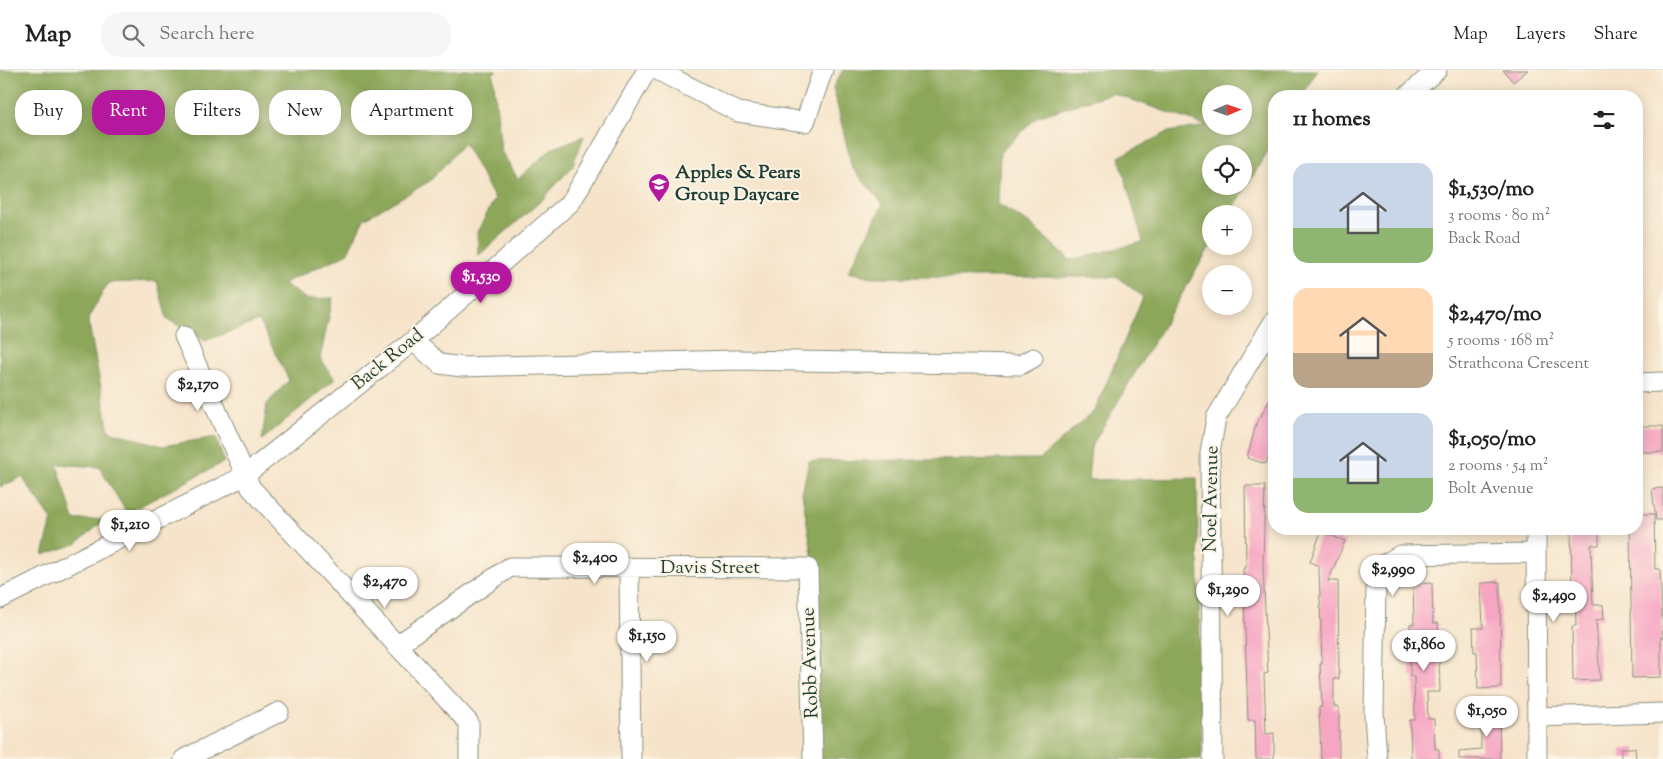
<!DOCTYPE html>
<html lang="en">
<head>
<meta charset="utf-8">
<style>
  :root { --surface:#fff; --page:#f6f6f6; --text:#222; --muted:#767676; --line:#e0e0e0; --accent:#b5179e }
  body { margin:0; font-family:"Sorts Mill Goudy",serif; background:var(--page); color:var(--text); height:100vh; display:flex; flex-direction:column; font-size:19px; white-space:nowrap }
  * { box-sizing:border-box; margin:0 }
  p { font-size:16px; color:var(--muted) }
  .icon { flex:none; width:28px; height:28px; fill:none; stroke:currentColor; stroke-width:2; stroke-linecap:round; stroke-linejoin:round }
  .map { position:relative; flex:1; overflow:hidden }
  .side { position:absolute; left:1268px; top:20px; width:375px; height:445px; display:flex; flex-direction:column; background:var(--surface); border-radius:20px; box-shadow:0 2px 12px #0003 }
  .side>* { flex:none }
  .banner { position:absolute; left:15px; top:20px; width:475px; height:45px; display:flex; gap:10px }
  .needle { width:32px; rotate:88deg }
  .buttons { position:absolute; left:1202px; top:15px; display:grid; gap:10px }
  .buttons a { display:grid; place-items:center; width:50px; height:50px; border-radius:50%; background:var(--surface); box-shadow:0 2px 12px #0003; font-size:25px }
  .price { position:absolute; translate:-50% -42px; padding:0 11px; border-radius:18px; background:#fff; color:#222; font-size:16px; line-height:32px; filter:drop-shadow(0 1px 2px #0008) }
  .price::after { content:''; position:absolute; left:50%; top:30px; width:15px; height:11px; margin-left:-8px; background:inherit; clip-path:polygon(0 0,100% 0,50% 100%) }
  .price.current { background:var(--accent); color:#fff }
  ul { padding:0; list-style:none }
  li { display:flex; align-items:center; gap:15px; height:125px; padding:0 25px }
  li span { display:grid; place-items:center; flex:none; width:140px; height:100px; border-radius:15px; color:#555 }
  li>.icon { margin-inline-start:auto }
  span .icon { width:60px; height:60px; fill:#fffc; stroke-width:1 }
  li b { font-size:21px }
  h2 { display:flex; justify-content:space-between; align-items:center; height:60px; padding:0 25px; font-size:21px }
  .pill { padding:0 18px; border-radius:20px; background:var(--surface); box-shadow:0 2px 12px #0003; font-size:18px; line-height:45px }
  .pill.current { background:var(--accent); color:#fff }
  header { display:flex; align-items:center; gap:30px; box-sizing:border-box; height:70px; padding:0 25px; background:var(--surface); border-bottom:1px solid var(--line) }
  header strong { font-size:24px }
  nav { display:flex; gap:28px; margin-inline-start:auto; font-size:18px }
  .search { width:350px; height:45px; background:var(--page); display:flex; align-items:center; gap:12px; box-sizing:border-box; padding:0 18px; border-radius:20px; color:var(--muted); font-size:19px }
  .map>svg:first-child { display:block }
  .forest { fill:#8ca75a; stroke:#567247; fill-rule:evenodd }
  .building { fill:#f6a6c2 }
  .lines { fill:none; stroke-linecap:round; stroke-linejoin:round }
  .minor-casing { stroke:#8a907f; stroke-width:21 }
  .minor { stroke:#fff; stroke-width:19 }
  .labels { text-anchor:middle; dominant-baseline:central; stroke-width:4; stroke-linejoin:round; paint-order:stroke }
  .poi-label { font-size:19px; font-weight:bold; fill:#1f3d34; stroke:#fcf5e5; text-anchor:start }
  .street-label { font-size:19px; fill:#1f3d34; stroke:#fcf5e5 }
</style>
</head>
<body>
<header>
<strong>Map</strong>
<div class="search"><svg class="icon" aria-label="search" viewBox="0 0 24 24"><circle cx="10" cy="10" r="6"/><path d="M15 15l6 6"/></svg>Search here</div>
<nav><a>Map</a><a>Layers</a><a>Share</a></nav>
</header>
<div class="map">
<svg width="1663" height="689" viewBox="0 0 1663 689">
  <rect width="100%" height="100%" fill="#fcf5e5"/>
  <filter id="ink" filterUnits="userSpaceOnUse"><feTurbulence type="fractalNoise" baseFrequency=".02" numOctaves="2"/><feDisplacementMap in="SourceGraphic" scale="10" xChannelSelector="R" yChannelSelector="G"/><feConvolveMatrix kernelMatrix="1 2 1 2 8 2 1 2 1" color-interpolation-filters="sRGB"/></filter>
  <filter id="wash" filterUnits="userSpaceOnUse"><feTurbulence type="fractalNoise" baseFrequency=".0096" numOctaves="4" result="noise"/><feDisplacementMap in="SourceGraphic" scale="20" xChannelSelector="R" yChannelSelector="G"/><feGaussianBlur stdDeviation="1.12" result="paint"/><feColorMatrix in="noise" values="0 0 0 0 0 0 0 0 0 0 0 0 0 0 0 0 0 1.4 0 .05"/><feComposite in="paint" operator="in"/></filter>
  <g filter="url(#wash)">
    <rect width="100%" height="100%" fill="#f6e4ca"/>
    <path class="forest" d="M0 0H497L493 3 501 81 518 109 551 79 584 66 572 97 542 130 478 186 477 162 495 129 464 73 430 111 364 149 347 184 283 213 306 229 333 228 320 288 335 309 262 370 267 334 289 310 259 251 205 271 167 249 157 211 108 213 88 249 109 361 163 376 216 367 224 392 127 443 99 397 57 394 74 450 106 449 76 474 43 485 52 450 22 407 0 417Z
      M843 0H1318L1301 26H1274V71L1230 144H1211V175L1091 377 1088 410 1197 408 1202 689H821L812 483 802 423 809 391 1040 389 1095 340 1143 227 1118 207H873L848 202 883 134 852 98 833 17ZM1112 23 1207 56 1168 62 1119 87 1143 172 1070 190 1030 154 998 134 1000 83 1037 47ZM1211 24H1244V56H1211ZM1211 84H1244V116H1211Z"/>
    <g id="blocks">
      <path class="building" d="M1503 0H1528L1513 12Z
        M1274 322V366L1266 394 1247 388 1256 355Z
        M1638 356H1663V382H1638Z
        M1245 416H1265L1263 498 1268 603 1264 604 1266 664 1274 663V689H1256L1255 650H1248L1243 499 1246 498Z
        M1663 418V450H1656L1652 419Z
        M1636 444H1654L1655 499H1660L1663 567H1661V607L1632 608 1630 459H1636Z
        M1578 459H1599V475H1591L1593 535H1603L1604 549 1596 550 1600 610 1573 611 1572 556H1576L1575 525H1572L1571 461H1578Z
        M1321 462 1345 471 1328 511H1338L1339 609H1334V637H1339V689H1321L1319 637H1322L1320 594H1322L1319 496 1310 492Z
        M1500 512 1501 618 1478 619 1477 582H1474L1473 558H1483L1481 513Z
        M1432 513 1433 553H1438L1440 622H1427L1428 649H1434L1435 679H1439V689H1411L1410 650H1415L1414 606H1410V554H1414L1413 514Z
        M1481 639H1499L1500 689H1459V681L1481 679Z
        M1621 678H1635L1636 689H1621Z"/>
    </g>
  </g>
  <g filter="url(#ink)">
    <use href="#blocks" fill-opacity="0" stroke="#8a907f" stroke-width="1"/>
    <g class="lines">
      <g class="minor-casing">
        <path id="minor" d="M657 0 738 42 805 52 823 0
          M1407 26 1437 0
          M184 266 251 418 469 653V689
          M413 271 440 294 462 297 736 290 1020 295 1033 288
          M1636 313 1663 312
          M1536 459 1537 689
          M629 498 631 689
          M0 529 244 406 413 271 571 132 647 0
          M396 576 510 497 808 498 813 689
          M1537 647 1663 643
          M184 689 279 642
          M1213 689 1210 383 1216 348 1274 251
          M1377 689 1374 644 1376 514 1383 495 1400 485 1536 483"/>
      </g>
      <use href="#minor" class="minor"/>
    </g>
  </g>
  <defs>
    <g id="school-pin" transform="scale(1.125)"><path d="M0 17L-7.5 6A9.5 9.5 0 1 1 7.5 6Z" fill="#b5179e" stroke="#fcf5e5"/><path d="M0-5L7-2L0 1L-7-2ZM-4 1L0 2.5L4 1V4Q0 6-4 4Z" fill="#fff"/></g>
  </defs>
  <g fill-rule="evenodd">
    <use href="#school-pin" x="659" y="114"/>
  </g>
  <g class="labels">
    <g class="poi-label">
      <text x="675" y="103">Apples &amp; Pears<tspan x="675" dy="22">Group Daycare</tspan></text>
    </g>
    <g class="street-label">
      <text transform="translate(388 290) rotate(-39)">Back Road</text>
      <text transform="translate(1212 429) rotate(-89)">Noel Avenue</text>
      <text x="710" y="498">Davis Street</text>
      <text transform="translate(811 593) rotate(-92)">Robb Avenue</text>
    </g>
  </g>
</svg>
<div class="buttons">
<a><svg class="needle" viewBox="-14 -14 28 28"><path d="M0-13l5 13h-10z" fill="#e53935"/><path d="M0 13l5-13h-10z" fill="#767676"/></svg></a>
<a><svg class="icon" aria-label="locate" viewBox="0 0 24 24"><circle cx="12" cy="12" r="6"/><path d="M12 2v4M12 18v4M2 12h4M18 12h4"/></svg></a>
<a>+</a>
<a>−</a>
</div>
<b class="price current" style="left:481px;top:234px">$1,530</b>
<b class="price" style="left:198px;top:342px">$2,170</b>
<b class="price" style="left:130px;top:482px">$1,210</b>
<b class="price" style="left:595px;top:515px">$2,400</b>
<b class="price" style="left:1393px;top:527px">$2,990</b>
<b class="price" style="left:385px;top:539px">$2,470</b>
<b class="price" style="left:1228px;top:547px">$1,290</b>
<b class="price" style="left:1554px;top:553px">$2,490</b>
<b class="price" style="left:647px;top:593px">$1,150</b>
<b class="price" style="left:1424px;top:602px">$1,860</b>
<b class="price" style="left:1487px;top:668px">$1,050</b>
<div class="banner">
<a class="pill">Buy</a>
<a class="pill current">Rent</a>
<a class="pill">Filters</a>
<a class="pill">New</a>
<a class="pill">Apartment</a>
</div>
<section class="side">
<h2>11 homes<svg class="icon" aria-label="filters" viewBox="0 0 24 24"><path d="M4 7h16M4 17h16"/><circle cx="9" cy="7" r="2"/><circle cx="15" cy="17" r="2"/></svg></h2>
<ul>
<li><span style="background:linear-gradient(#c9d6e8 65%,#8fb573 0)"><svg class="icon" aria-label="home" viewBox="0 0 24 24"><path d="M3 11l9-7 9 7M6 9v11h12V9"/></svg></span><div><b>$1,530/mo</b><p>3 rooms · 80 m²</p><p>Back Road</p></div></li>
<li><span style="background:linear-gradient(#ffd9b3 65%,#b9a48a 0)"><svg class="icon" aria-label="home" viewBox="0 0 24 24"><path d="M3 11l9-7 9 7M6 9v11h12V9"/></svg></span><div><b>$2,470/mo</b><p>5 rooms · 168 m²</p><p>Strathcona Crescent</p></div></li>
<li><span style="background:linear-gradient(#c9d6e8 65%,#8fb573 0)"><svg class="icon" aria-label="home" viewBox="0 0 24 24"><path d="M3 11l9-7 9 7M6 9v11h12V9"/></svg></span><div><b>$1,050/mo</b><p>2 rooms · 54 m²</p><p>Bolt Avenue</p></div></li>
</ul>
</section>
</div>
</body>
</html>
